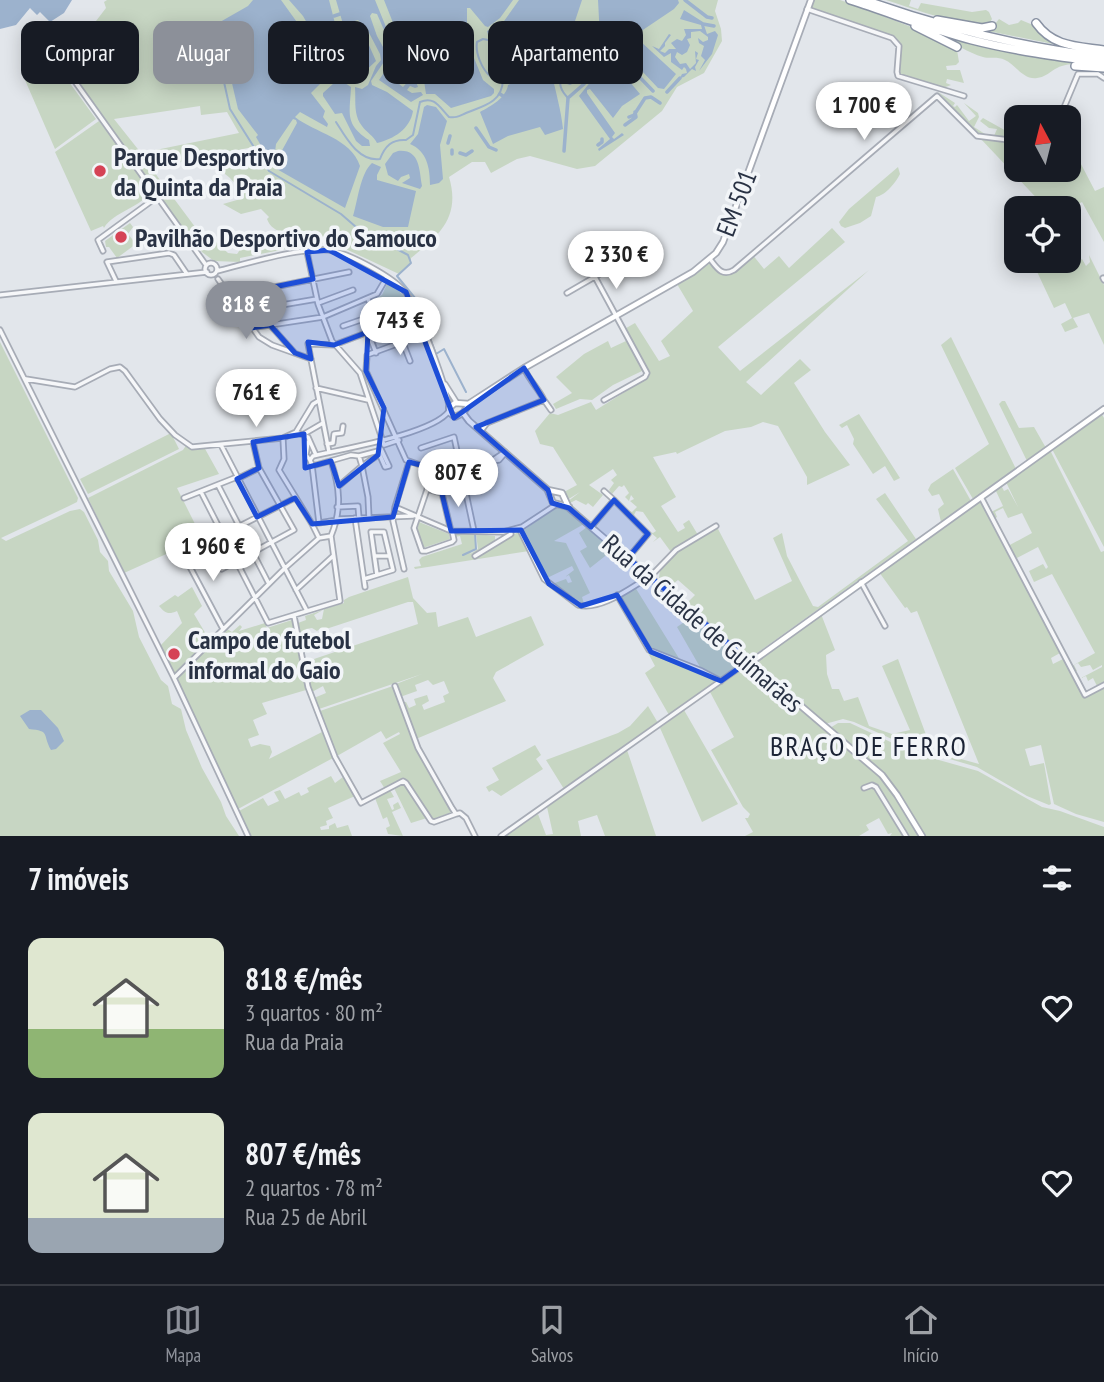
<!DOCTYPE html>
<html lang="pt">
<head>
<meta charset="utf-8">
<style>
  :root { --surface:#171b24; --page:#20242c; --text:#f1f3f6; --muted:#9ea1a6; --line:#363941; --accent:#8c9099 }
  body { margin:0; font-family:"PT Sans Narrow",sans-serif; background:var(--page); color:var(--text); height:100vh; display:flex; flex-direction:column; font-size:26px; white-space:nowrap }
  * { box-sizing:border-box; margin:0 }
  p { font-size:23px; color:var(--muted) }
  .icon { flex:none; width:38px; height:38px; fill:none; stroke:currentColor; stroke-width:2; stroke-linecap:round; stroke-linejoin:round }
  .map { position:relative; height:836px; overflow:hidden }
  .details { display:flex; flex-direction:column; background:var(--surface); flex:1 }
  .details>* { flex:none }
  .banner { position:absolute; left:21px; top:21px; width:700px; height:63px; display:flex; gap:14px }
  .needle { width:46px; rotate:353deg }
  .buttons { position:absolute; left:1004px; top:105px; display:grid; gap:14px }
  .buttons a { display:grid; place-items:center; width:77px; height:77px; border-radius:14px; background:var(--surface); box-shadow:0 4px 18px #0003; font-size:35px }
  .price { position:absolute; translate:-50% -60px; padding:0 16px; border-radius:24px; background:#fff; color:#222; font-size:23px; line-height:46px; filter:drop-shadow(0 2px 4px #0008) }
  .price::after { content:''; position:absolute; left:50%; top:42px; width:21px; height:16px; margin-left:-10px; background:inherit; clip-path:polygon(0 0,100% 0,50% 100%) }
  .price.active { background:var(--accent); color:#fff }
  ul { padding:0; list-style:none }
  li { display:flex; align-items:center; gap:21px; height:175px; padding:0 28px }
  li span { display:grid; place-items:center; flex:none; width:196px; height:140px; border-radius:14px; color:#555 }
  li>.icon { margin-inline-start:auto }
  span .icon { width:84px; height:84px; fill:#fffc; stroke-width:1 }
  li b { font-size:30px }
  h2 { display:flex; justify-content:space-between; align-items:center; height:84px; padding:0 28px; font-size:30px }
  .pill { padding:0 24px; border-radius:14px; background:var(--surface); box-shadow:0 4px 18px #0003; font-size:24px; line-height:63px }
  .pill.active { background:var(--accent); color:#fff }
  .tab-bar { display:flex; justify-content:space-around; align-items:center; height:98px; border-top:2px solid var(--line); background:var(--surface); font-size:19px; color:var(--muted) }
  .tab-bar a { display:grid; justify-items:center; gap:4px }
  .tab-bar .active { color:var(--accent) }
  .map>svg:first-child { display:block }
  .green { fill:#c7d6c3; fill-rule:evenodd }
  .water { fill:#9cb2cd }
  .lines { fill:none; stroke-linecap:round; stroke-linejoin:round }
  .stream { stroke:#9cb2cd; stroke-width:2 }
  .canal { stroke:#9cb2cd; stroke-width:3.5 }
  .minor-casing { stroke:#a7acb6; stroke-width:7 }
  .secondary-casing { stroke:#a7acb6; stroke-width:8 }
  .motorway-casing { stroke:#8992a3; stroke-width:10 }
  .minor { stroke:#f6f7f9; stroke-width:3.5 }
  .secondary { stroke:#fff; stroke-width:4.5 }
  .motorway { stroke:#fff; stroke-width:7 }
  .marked { fill:#1d4ed8; fill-opacity:0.2; stroke:#1d4ed8; stroke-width:5; stroke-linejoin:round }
  .poi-dot { fill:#d54355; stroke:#f2f5f8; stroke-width:2.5 }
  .labels { text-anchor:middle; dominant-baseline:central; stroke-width:7; stroke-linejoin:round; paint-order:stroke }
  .poi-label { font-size:26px; font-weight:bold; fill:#293244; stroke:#f2f5f8; text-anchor:start }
  .street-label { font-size:26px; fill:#293244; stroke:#f2f5f8 }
  .neighbourhood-label { font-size:28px; letter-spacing:2px; fill:#1b2335; stroke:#f2f5f8 }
</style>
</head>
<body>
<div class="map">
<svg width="1104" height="836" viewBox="0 0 1104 836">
  <rect width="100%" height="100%" fill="#e2e6eb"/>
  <path class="green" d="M107 0H718L715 11 721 29 722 41 704 73 677 87 662 111 595 166 577 169 530 156 517 159 491 173 485 162H472L449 177C461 217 439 236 411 258V263L399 274 335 244H316L314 241 301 243V246L240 258V262L214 261 202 252 160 200 69 69 75 64 82 72 92 65 86 56 93 51 85 38 100 27 96 21 106 8 104 2ZM200 106 201 115 227 112 239 133 141 153 114 119ZM248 148 250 153 213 161 214 169C227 171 239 187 244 198L223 204 241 214 261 209 269 217 267 219C273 235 290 231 300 243L271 248 267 244C260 247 247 241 242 246 240 248 239 252 237 254L228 253 215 241 208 243 204 239 143 157 156 167Z
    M811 0H840L849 3 914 28 957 50 959 62 956 65 946 66 947 70H960L964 83 947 79 946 83 951 85 943 88 901 76C897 64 903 51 895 39L807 9Z
    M886 0H911L909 6 918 9 921 3 972 12 986 10 989 12 992 19 989 24C969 29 907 7 886 0Z
    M999 19 1009 25 1018 23 1021 20 1033 25 1045 38 1068 47 978 29H991Z
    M939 35 1024 55 1078 64C1053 63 1052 76 1037 78 1023 80 1015 64 1005 60 997 56 991 59 983 57 968 53 953 42 939 35Z
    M53 60 96 119 55 149 25 80Z
    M938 92 955 103 953 106 955 107 957 105 969 121 976 116 964 103 978 113 979 117 974 127 985 134 994 136 997 129 989 128 980 121 983 118 1017 137V140L977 134Z
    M99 121 151 191C142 207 113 212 104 228L103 226 91 231 55 152Z
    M979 137 1017 142V170H1069V141L1095 191 1104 187V242L1082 202 1069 209 1046 208Z
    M898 167 900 174C896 182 886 195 876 197L871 216 860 223 845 228 841 226 839 222 849 209Z
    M130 223 133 227 128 234 136 244 117 258 109 247H106L105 241Z
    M832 228 845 242 718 347 740 371 869 270 746 382 761 395 800 359 811 370 794 383 825 432 850 465 807 485V477L778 426 763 422 751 427 725 431 677 454 676 452 653 457 676 497 661 506 678 532 685 528 683 524 689 520 698 535 671 552 660 537 653 542 657 538 650 532 653 533 656 531 643 512 636 511 634 515 636 519 628 510 632 512 637 507 630 501 634 499 631 495 629 501 625 497 629 493 624 485 622 487 619 486 612 494 609 490 614 483 611 480 617 475 613 469 589 485 603 495 593 507 588 503 586 505 576 500 570 503 580 512 567 502 580 492 567 500 564 492 577 485 553 447 540 444 535 431 550 413 558 415 591 402 596 410 647 378 642 371 613 385 592 400 580 399 556 409 553 404 572 393 556 377 584 354 608 341 611 348 626 341 621 331 635 323 659 361 670 356 661 341 693 311 677 284 712 262 718 269 730 272 752 254 764 269 779 256 789 268Z
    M1069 253 1075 263 1082 259 1086 266 1090 262 1089 255 1104 285V345L1089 313 1073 318 1078 327 1065 332 1061 324 1072 318 1065 303 1054 308 1032 261H1069Z
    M388 282C404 292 411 306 417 324L405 327 407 335 402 337 399 330 386 334 372 302 382 295Z
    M951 337 1016 469 973 499 955 468 989 444 941 345Z
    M0 342 78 498 77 502 69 506 1 538 6 541 70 511 80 509 84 512 98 540 100 552 108 561 109 571 133 611 139 637 161 680 168 686 172 704 181 709 186 730 202 768 221 802 226 816 239 836H0Z
    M1002 401H1005L1019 428 1034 427 1046 448 1027 461 999 404Z
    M1101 413 1104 418V547L1052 449Z
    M859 414 900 478 894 481 885 466 873 474 853 444 854 439 847 425 842 428 839 425Z
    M171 433 179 449 88 494 80 479Z
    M187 444 204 447 219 474 177 488 202 538 124 573 88 498 183 450Z
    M1050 450 1101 552 1104 551V683L1097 686 1093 678 1088 681 1086 676 1081 678 1102 667V665L1093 670 1090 665 1081 667 1078 663 1074 665 1077 671H1075L1072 666 1095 653 1052 574 1034 582 1029 571 1043 564 1046 569 1048 567 1038 547 1015 559 1008 546 1032 533 1022 513 1008 518 1003 508 995 512 997 517 994 519 991 512 1003 506 995 489 1001 485 1004 491 1008 489 1018 507 1006 482Z
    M953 469 971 501 941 522 938 509 944 504 939 494 932 496 928 490 931 484Z
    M885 493 916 539 750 658 731 645 686 604 695 595 678 580 669 587 659 578 660 569 681 549 717 527 755 600 792 581 773 538 782 533 787 556 813 606 818 607 908 541 876 499Z
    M980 501 1060 653 1051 658 1053 664 1063 659 1084 697 1104 686V822L1076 814 1054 804 1041 745 1025 749 1030 766 1044 763 1051 804 1049 805 1027 796 977 767 912 748 854 722 843 719 825 724 803 705 804 699 798 698 758 664V660L821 614 835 650 826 655 827 674 832 689H839L844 701 858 697 869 726 892 734 910 730 882 666 898 659 932 751 979 764 917 611 911 613 907 607 905 608 879 572Z
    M557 506 568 509 584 524 554 541 566 543 590 593 582 597 584 604 552 584 566 579 568 583 572 582 569 575 565 577 574 570 572 566 547 578C536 565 530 545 523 531Z
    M419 522 449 534 450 539 423 548 417 531Z
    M587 527 614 549 590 568 580 551 587 547 579 533Z
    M518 532 529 551 415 569 414 567 421 566 419 560 422 557 462 544 460 536 455 537 457 533 474 534 476 547 470 554 478 549 476 534 495 536V541L472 554 475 559Z
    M408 577 413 598 427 613 436 612 438 627 468 617 476 637 531 616 544 645 496 672 493 678 506 701 416 739 403 702H406L409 708 416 705 414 699 427 695 429 701 422 705 424 710 445 702 443 696 449 693 444 681 433 685 428 680 415 685 417 691 400 697 396 684 422 674 319 709 314 698 326 693 323 686 312 692 306 667 315 665 314 659 418 624 413 602H408L320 631 321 628 317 631 312 628 306 629 307 633 300 634 298 623 306 620 305 616 323 610 314 615 317 620 322 619 324 609 344 603V600L349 597Z
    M192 587 202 606 194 614 210 641 174 677 160 646 182 623 177 611C168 615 165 613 159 606L175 595 178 597Z
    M635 587 680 660 651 650 619 597Z
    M693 616 745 661 722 678 700 667 677 627Z
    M292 620 295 633 290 635 287 633V637L295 635 306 690 262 703 267 714 253 720 259 735 248 739 251 747 260 744 270 746 272 752 269 759 322 732 333 758 238 809 177 678 227 629 232 632 240 625 242 627 239 631 265 623 267 628Z
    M648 653 687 665 717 682 669 715 645 673 655 666Z
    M752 666 887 782 920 836H908L873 783 863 787V790L875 788 904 836H890L892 833 888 834 879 818 866 825 869 830 859 836H745L753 832 745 818H748L750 814 743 807 711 750 734 737 710 692 744 667Z
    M393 686 417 748 452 812 433 819 406 781 385 789 380 781 401 772 383 743 400 734 399 732 386 739 381 731 337 756 320 711Z
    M648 706 658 723 564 789 546 760 618 733 630 726Z
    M684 710 738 804 702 822 660 728Z
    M838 723H850L914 753 978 771 1042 807 1060 811 1104 827V836H925L892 787 867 759 830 728Z
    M535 745 541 755 536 759 543 769 501 796 492 790 489 792 486 787 499 780 492 768Z
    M627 750 656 836H605L597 815 578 821 581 836H505L538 814 546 835 553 834 547 807Z
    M331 776 335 783 343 777 355 796 328 808 333 818 326 821 327 825 320 827 321 830 329 829V826L335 823 337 828 348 825 352 836H250L239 811 263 798 268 806 279 801 274 792 280 790 285 799 299 792 301 796 309 792 307 788Z
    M404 783 427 818 411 823 394 788Z
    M390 790 394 797 387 799 392 810 394 809 393 805 398 802 401 808 392 812 403 836 388 834 386 828 390 826 387 817 383 819 375 798Z"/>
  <path class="water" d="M0 0H72L64 13 50 22 40 12 37 15 30 8 16 25 0 29Z
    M253 0H281L312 43 328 73 327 77 311 93 325 111 323 117 328 124 327 127 300 112 295 117C315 133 351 138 360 166L345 208 275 168 274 165 297 123 296 120 293 119 276 144 275 152 270 161 256 137 258 135 238 109 231 79 213 40 220 22 248 6Z
    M289 0H329L337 31 321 38 315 37 303 16Z
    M336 0H375L386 27 399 50 395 55 377 14 372 13 370 16 377 36 388 56 371 81 372 85 387 92 413 111C410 129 394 139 377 143 373 135 367 133 362 126 353 115 356 100 355 87L362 89 368 85 376 66 381 60 380 54 367 29 358 20 343 24Z
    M384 0H513L500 18 488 27 485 26 470 8H467V25L461 26 483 80 494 89V93L491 96 451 108 435 94H426L423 74 411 46 459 30 461 26 406 44 401 43Z
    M519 0H582L575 21V32L581 55 564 64 556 43 520 34 488 35 487 31 502 24Z
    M598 0H678L679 3 674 9 622 44 605 52 600 38Z
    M684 10 703 22 707 34 715 31 718 35 712 54 699 71 705 60 701 56 704 46 699 43 698 38 703 42 708 40V37L700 31 691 32V38L687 39 690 45 687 52 682 55 677 52 675 57 680 64 686 63 690 69 696 63 695 51 698 53 696 59 699 60 695 67 696 71 692 69 684 77 680 78 682 74 687 73 686 69 684 67 682 70 671 62V53L664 57 652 46 659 49 669 34 671 35 665 43V46L660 51 665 53 669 49H676L671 43 677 39 682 41 686 35 684 29H702L701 25 680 19Z
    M357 24 364 34 376 61 360 76 336 78 324 55V50C339 44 347 37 357 24Z
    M640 41 676 74 664 89 658 88 623 51Z
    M505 46H527L542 68 552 75C556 93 561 110 563 129L545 135 540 127 508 136 493 144 480 112C491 106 506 98 508 85L518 80 519 75Z
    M586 48 594 53C593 65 582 81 570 85L567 84 565 69 585 58 584 49Z
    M408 56 410 59 406 62V66L412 63 416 69 400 77 399 84 403 87 415 74H418L415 79 418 87 415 88 410 86 407 90 412 93 421 92 423 95 411 102 379 80 392 61H394V67L399 68 401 66 399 59Z
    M610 61 613 62 640 94 622 106 613 118 590 89 587 90V93L615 133 612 137 614 139 622 133 624 135 599 151 598 149 610 139 579 96 605 64Z
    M334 83H345L351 87C350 113 344 124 369 140L370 146H362L356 141 342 113 335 114 323 96V93Z
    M427 105 436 107 447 121 440 145 443 179 439 183 430 185C430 168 427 151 410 144L418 134 424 107Z
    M398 151C420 149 419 169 422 186L420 189 402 183 410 178 409 174 401 177 398 181 388 175 385 164 393 153Z
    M372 163 381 167 377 175V180L416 191 408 227H383L353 216C358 200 360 174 372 163Z
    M30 710H41L58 728 64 741 56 749 51 750C42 734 51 731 29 729L20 716Z"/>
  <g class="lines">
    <path class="stream" d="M224 82 230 109 269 171 341 214 356 227 408 255 411 263 397 276 415 298 436 354 444 349 466 392
      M336 122C346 138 359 162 380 159 385 146 392 139 406 140L413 135 420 102C435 96 439 107 449 117 457 118 459 116 466 113 483 106 502 103 503 80L498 76H490C482 69 475 53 477 42L483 39C508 44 531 40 555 50 556 56 560 63 560 69 560 82 558 88 568 98
      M463 555 476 549 475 534"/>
    <path class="canal" d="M685 0 707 17 712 18
      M334 16 340 14
      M703 24 714 26
      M337 31 345 38
      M627 64 653 91
      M667 92 680 78
      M500 94 503 96
      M629 117 634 115 645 98 651 97 660 103
      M625 125 636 117 635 112
      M476 128 489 147 496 150
      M448 143 450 136
      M598 145 602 142V139
      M452 150V154
      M564 151 568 98 584 84 589 74 601 61
      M460 153 466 155 472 151"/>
    <g class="minor-casing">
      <path id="minor" d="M807 9 892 38 899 46 897 72 898 76 964 96
        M39 31a4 4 0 1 1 8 0a4 4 0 1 1-8 0Z
        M41 34 206 265
        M1060 117 1078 74H1098L1104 78
        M103 251 98 240 157 197
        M307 252 318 304 332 341 360 373 384 445
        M710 259C717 268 722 277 734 270L937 96 977 136 1017 141
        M205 269a6 6 0 1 1 12 0a6 6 0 1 1-12 0Z
        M217 271C245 264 301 247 328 250 347 252 394 277 406 293 418 309 448 389 449 408
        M595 277 647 373 645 377 604 400
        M1103 278 1104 280
        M218 279 259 337 272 345 311 359
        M116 281 107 262 169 253 174 255 187 274
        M567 293 636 253
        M0 295 207 272
        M318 303 353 290
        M235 304 259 290 349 272
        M258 309 317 299
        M270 325 294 352
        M343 326 375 315
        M251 328 323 317 377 294 387 277
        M0 330 174 678 248 836
        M368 332 376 353
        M424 334 367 355 366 371 406 460 426 467 458 460
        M403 343 410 361
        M524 368C529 380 538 388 544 400
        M26 379 75 387 110 369 120 367 125 371 160 419 175 435 192 447 283 438 296 432 308 437 316 455
        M445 384 457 403
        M316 388 368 400
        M481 431 487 423 544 400 551 410
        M296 432 313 404 318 401
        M304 434 323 423
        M283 438 284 459 279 470 312 524
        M308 442 306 455 310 460
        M327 444 333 443 334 434 342 433 343 426
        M221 445 307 611
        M384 445 399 440
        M421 448 454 437 474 531
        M378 451 359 456 351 455 316 465H312L310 460 313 456C342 449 433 434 449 411
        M378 451 385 467 389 466 381 449
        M329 452 308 344 334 345 379 328 368 299
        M359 456 362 466 378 455V452
        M493 460 505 452
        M312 465 319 523
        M435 466 414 528 422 551H426L452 542 454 540 452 531
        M460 467 499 460 505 453
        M436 468 451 531
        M237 479 259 468
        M218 485 269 584
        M340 485 362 466 368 497 369 518
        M427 489 442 493
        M604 491 614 500
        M201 492 268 623 340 601 331 536
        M981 497 1085 695 1104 685
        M184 498 237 477
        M337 507 358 506 359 518
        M395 507 451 531 503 532 522 527 557 504
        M355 518 365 587
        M338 519 413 516
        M319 523 337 520
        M312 524 319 538
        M591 527 614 500 648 534 628 558
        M519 528 544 579 578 605C601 611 630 588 649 577
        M371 532H384L393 570 377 575Z
        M222 535 295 498
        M319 538 331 536C342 509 340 488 331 461
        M181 550 223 629
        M375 556H389
        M475 556 511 534 510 531
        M222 569 294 530 259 468 253 442
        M404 569 393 521 395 507 409 462
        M650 577 676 550 716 526
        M364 579 377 575
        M861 582 885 626
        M296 590 333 556
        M617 595 649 650 702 671 721 681
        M294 616 308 687 335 757 361 803 403 781 406 783 431 821 434 822 456 814
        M174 678 284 569 319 538
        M395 686 418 748 452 808 456 814 460 813 466 818 475 836
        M864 788 872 785 876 787 906 836
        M501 836 749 661"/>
    </g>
    <g class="secondary-casing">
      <path id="secondary" d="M463 413 469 421 548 490 562 493 569 508 591 527 882 775 897 795 922 836
        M463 413 470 403 524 368 693 272 716 253 723 242 811 0
        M463 413 455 417 450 413 449 408 455 403 470 404
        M548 491 553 503 569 507
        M750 663 1104 409"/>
    </g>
    <g class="motorway-casing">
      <path id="motorway" d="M850 0C891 13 930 29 972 40 1015 51 1060 57 1104 63
        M865 0C943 28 1022 47 1104 57
        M937 20 982 28 992 26
        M1036 23C1053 47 1077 46 1104 50
        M915 26 957 47
        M1075 66 1104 68"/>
    </g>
    <use href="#minor" class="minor"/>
    <use href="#secondary" class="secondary"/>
    <use href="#motorway" class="motorway"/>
  </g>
  <path class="marked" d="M329 250 406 292 454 418 524 368 544 400 476 427 548 490 552 503 569 508 591 527 614 500 648 534 628 558 749 661 721 681 651 652 617 595 581 606 549 584 521 530 451 531 436 469 409 462 393 517 312 524 295 498 257 517 237 479 259 468 253 442 304 434 305 468 331 461 339 486 378 455 384 408 366 371 368 332 334 345 308 342 311 359 295 353 270 325 251 328 234 305 259 290 313 279 307 252Z"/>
  <g class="poi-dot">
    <circle cx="100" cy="171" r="7"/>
    <circle cx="121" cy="237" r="7"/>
    <circle cx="174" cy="654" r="7"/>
  </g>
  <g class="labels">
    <g class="poi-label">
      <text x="114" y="156">Parque Desportivo<tspan x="114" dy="30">da Quinta da Praia</tspan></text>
      <text x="135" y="237">Pavilhão Desportivo do Samouco</text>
      <text x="188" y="639">Campo de futebol<tspan x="188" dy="30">informal do Gaio</tspan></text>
    </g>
    <g class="street-label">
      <text transform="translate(736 203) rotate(-69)">EM 501</text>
      <text transform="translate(703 623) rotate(41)">Rua da Cidade de Guimarães</text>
    </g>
    <g class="neighbourhood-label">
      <text x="869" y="745">BRAÇO DE FERRO</text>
    </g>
  </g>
</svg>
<div class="buttons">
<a><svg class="needle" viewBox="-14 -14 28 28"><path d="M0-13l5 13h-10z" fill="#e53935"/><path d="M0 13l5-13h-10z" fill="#9ea1a6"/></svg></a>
<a><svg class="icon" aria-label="locate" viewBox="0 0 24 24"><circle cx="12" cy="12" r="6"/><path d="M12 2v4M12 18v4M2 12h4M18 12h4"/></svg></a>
</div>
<b class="price" style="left:864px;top:142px">1 700 €</b>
<b class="price" style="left:616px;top:291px">2 330 €</b>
<b class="price active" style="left:246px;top:341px">818 €</b>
<b class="price" style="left:400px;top:357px">743 €</b>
<b class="price" style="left:256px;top:429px">761 €</b>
<b class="price" style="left:458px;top:509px">807 €</b>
<b class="price" style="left:213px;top:583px">1 960 €</b>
<div class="banner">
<a class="pill">Comprar</a>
<a class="pill active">Alugar</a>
<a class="pill">Filtros</a>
<a class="pill">Novo</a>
<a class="pill">Apartamento</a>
</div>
</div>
<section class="details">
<h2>7 imóveis<svg class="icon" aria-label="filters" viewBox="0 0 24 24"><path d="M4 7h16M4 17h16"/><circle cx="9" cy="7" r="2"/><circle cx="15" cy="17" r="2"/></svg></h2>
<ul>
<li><span style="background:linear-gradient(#dfe7d0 65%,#8fb573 0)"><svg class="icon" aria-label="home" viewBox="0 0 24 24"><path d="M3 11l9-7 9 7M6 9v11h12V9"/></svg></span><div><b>818 €/mês</b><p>3 quartos · 80 m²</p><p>Rua da Praia</p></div><svg class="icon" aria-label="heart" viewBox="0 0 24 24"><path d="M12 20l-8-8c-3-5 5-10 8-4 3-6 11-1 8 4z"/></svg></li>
<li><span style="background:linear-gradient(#dfe7d0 75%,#9aa5b1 0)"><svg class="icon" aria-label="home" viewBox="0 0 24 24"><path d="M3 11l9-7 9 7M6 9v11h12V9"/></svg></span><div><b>807 €/mês</b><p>2 quartos · 78 m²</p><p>Rua 25 de Abril</p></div><svg class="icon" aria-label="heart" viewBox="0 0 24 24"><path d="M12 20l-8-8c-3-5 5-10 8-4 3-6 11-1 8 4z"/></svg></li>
</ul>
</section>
<nav class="tab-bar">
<a class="active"><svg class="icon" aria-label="map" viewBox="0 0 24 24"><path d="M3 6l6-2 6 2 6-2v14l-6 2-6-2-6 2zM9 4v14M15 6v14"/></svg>Mapa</a>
<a><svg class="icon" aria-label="saved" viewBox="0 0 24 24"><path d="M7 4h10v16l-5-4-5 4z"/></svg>Salvos</a>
<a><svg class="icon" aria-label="home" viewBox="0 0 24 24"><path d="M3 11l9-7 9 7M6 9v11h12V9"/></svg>Início</a>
</nav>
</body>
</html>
